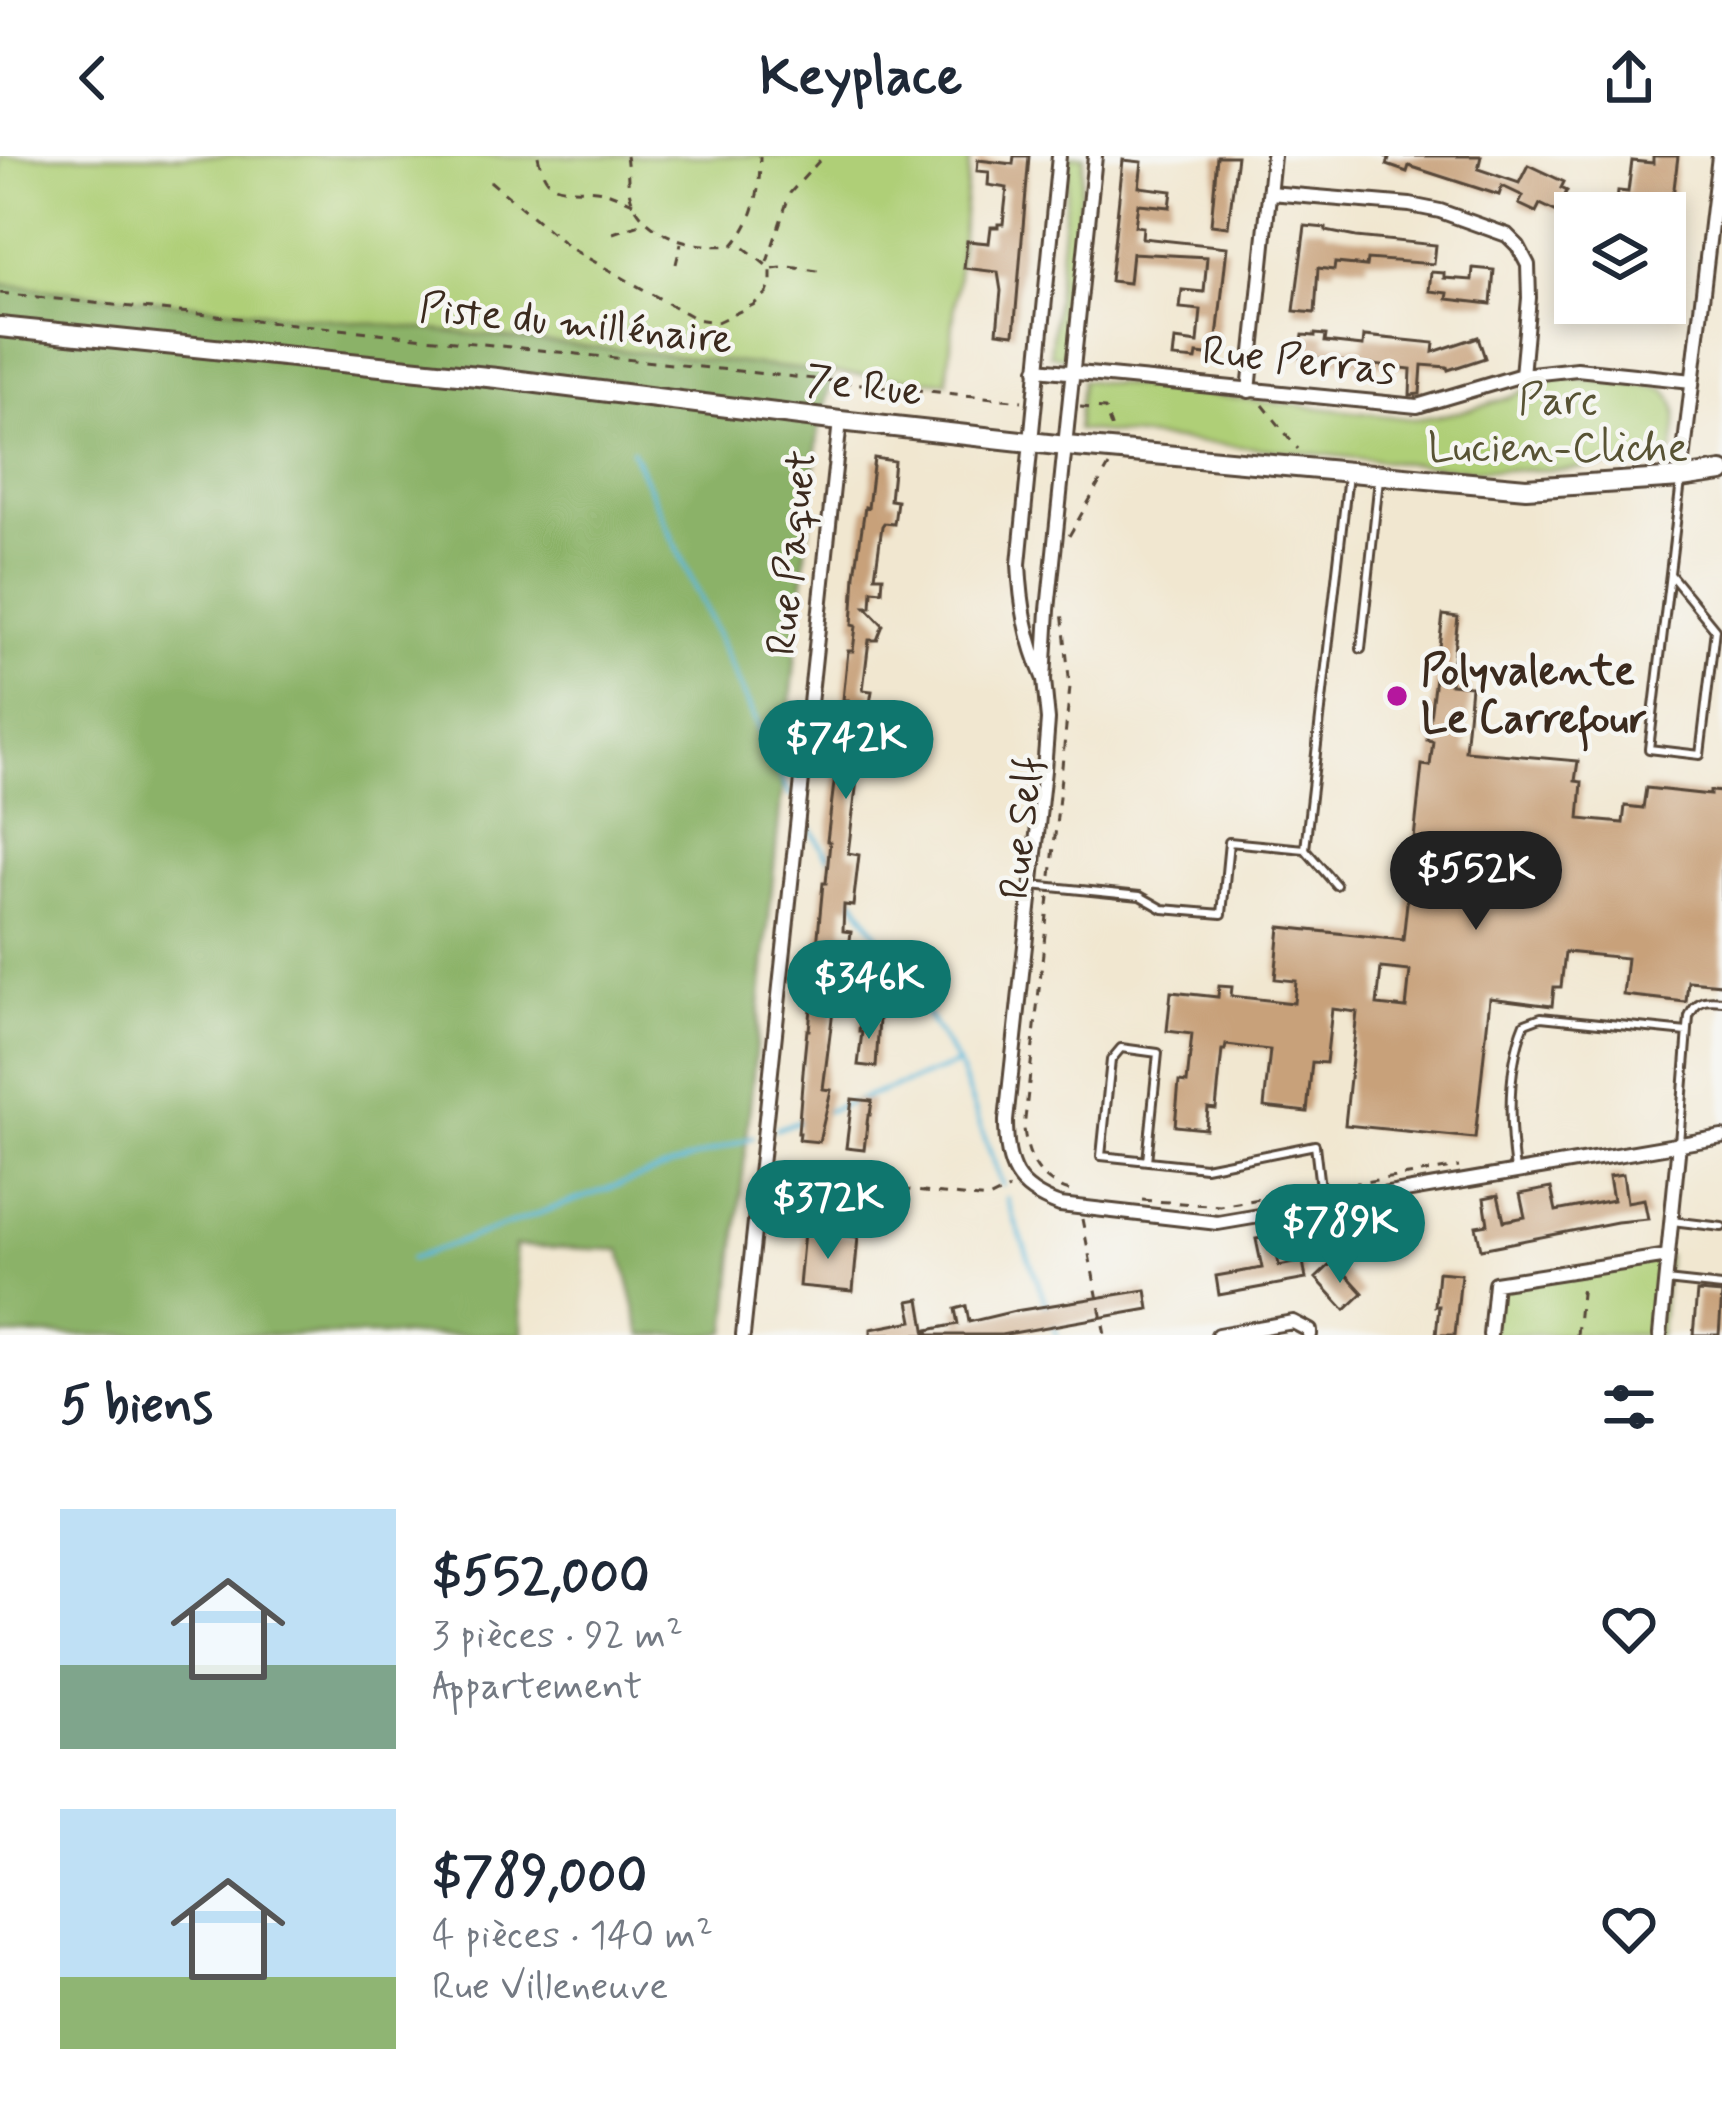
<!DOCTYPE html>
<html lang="fr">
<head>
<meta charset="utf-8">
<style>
  :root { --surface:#fff; --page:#f2f2f3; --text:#1f2937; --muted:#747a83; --accent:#0f766e }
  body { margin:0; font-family:Mynerve,sans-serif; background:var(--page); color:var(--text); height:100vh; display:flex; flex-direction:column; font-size:45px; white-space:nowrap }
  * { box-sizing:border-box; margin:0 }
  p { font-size:39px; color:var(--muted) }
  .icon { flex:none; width:66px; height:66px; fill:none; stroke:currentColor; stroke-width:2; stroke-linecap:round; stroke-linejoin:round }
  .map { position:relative; height:1179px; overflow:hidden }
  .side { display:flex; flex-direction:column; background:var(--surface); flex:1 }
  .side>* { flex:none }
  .tools { position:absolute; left:1554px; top:36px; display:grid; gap:24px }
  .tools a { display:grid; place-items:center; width:132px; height:132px; border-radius:0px; background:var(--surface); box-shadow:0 6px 18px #0003; font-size:60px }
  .price { position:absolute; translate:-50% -102px; padding:0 27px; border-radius:42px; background:var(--accent); color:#fff; font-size:39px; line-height:78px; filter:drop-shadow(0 3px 6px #0008) }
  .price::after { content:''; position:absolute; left:50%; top:72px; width:36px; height:27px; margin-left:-18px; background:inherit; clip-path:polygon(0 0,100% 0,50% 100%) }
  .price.current { background:#222; color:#fff }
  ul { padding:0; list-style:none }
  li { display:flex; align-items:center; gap:36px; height:300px; padding:0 60px }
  li span { display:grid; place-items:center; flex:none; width:336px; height:240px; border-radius:0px; color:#555 }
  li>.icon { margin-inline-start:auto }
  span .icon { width:144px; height:144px; fill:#fffc; stroke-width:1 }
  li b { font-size:51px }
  h2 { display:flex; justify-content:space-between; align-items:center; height:144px; padding:0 60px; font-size:51px }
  header { display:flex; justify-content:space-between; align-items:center; height:156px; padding:0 60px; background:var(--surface); font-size:54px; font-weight:700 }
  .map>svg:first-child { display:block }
  .green { fill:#afcf77; stroke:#757c4a; stroke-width:3 }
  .forest { fill:#8bb268; stroke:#636e43; stroke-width:3 }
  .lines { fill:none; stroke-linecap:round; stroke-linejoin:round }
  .stream { stroke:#5bb8d9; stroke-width:4.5 }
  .building { fill:#c8a17a; fill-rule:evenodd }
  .lane-casing { stroke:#564639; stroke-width:12 }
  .street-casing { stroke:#564639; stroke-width:18 }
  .secondary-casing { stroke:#564639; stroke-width:24 }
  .path { stroke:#564639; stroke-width:3; stroke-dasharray:9 9; stroke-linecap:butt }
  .lane { stroke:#fff; stroke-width:6 }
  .street { stroke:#fff; stroke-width:12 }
  .secondary { stroke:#fff; stroke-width:18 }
  .poi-dot { fill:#b5179e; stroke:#f6f6f2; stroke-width:4.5 }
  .labels { text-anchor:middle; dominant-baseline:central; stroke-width:9; stroke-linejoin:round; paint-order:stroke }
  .street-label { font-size:42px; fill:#3b2a1e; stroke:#f6f6f2 }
  .park-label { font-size:42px; fill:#585334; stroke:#f6f6f2 }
  .poi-label { font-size:42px; font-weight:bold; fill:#3b2a1e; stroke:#f6f6f2; text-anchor:start }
</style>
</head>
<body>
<header><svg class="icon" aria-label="back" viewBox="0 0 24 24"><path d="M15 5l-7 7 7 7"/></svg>Keyplace<svg class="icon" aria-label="share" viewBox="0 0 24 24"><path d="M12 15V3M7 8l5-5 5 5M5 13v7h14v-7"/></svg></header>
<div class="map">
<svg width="1722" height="1179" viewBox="0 0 1722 1179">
  <rect width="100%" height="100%" fill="#f6f6f2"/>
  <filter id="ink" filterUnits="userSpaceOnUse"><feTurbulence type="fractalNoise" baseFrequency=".00833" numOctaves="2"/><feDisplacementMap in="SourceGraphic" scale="24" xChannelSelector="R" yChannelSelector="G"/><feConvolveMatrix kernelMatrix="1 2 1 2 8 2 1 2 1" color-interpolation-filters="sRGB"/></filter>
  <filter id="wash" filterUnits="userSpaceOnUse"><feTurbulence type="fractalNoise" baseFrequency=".004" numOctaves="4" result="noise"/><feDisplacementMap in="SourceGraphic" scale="48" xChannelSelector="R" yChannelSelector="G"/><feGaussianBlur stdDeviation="2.7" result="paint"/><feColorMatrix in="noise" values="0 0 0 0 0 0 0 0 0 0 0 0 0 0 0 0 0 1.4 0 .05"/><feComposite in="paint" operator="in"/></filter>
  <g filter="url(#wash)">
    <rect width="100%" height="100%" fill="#f1e7d0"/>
    <path class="green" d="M0 0H970L947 226 833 217 0 128Z
      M1070 0H1084L1064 201 1050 199Z
      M1561 221 1662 232C1684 245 1675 272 1673 294L1664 304 1563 314H1475L1077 274 1082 224 1414 263C1446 260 1477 253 1508 242 1526 235 1541 224 1561 221Z
      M1668 1100 1660 1179H1490L1495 1127Z"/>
    <path class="forest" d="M0 128 833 217 818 277 727 1176 712 1179H642L621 1094 514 1090 523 1179H0Z"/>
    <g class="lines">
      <path class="stream" d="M632 294 790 640
        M808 668 830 704
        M852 739 958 908 1002 1029
        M822 957 958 908
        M776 973 800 965
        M1007 1043 1047 1151
        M411 1103 753 981
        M1053 1167 1057 1179"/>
    </g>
    <g id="blocks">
      <path class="building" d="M1014 0H1029L1014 178 997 176 1001 135 998 116 964 112 967 85 989 87 991 71H998V68H1003L1007 32 988 29 989 16 977 15 978 4 1013 8Z
        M1217 0H1237L1228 71 1211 69Z
        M1385 0H1481L1478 13 1519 27 1528 9 1564 26 1561 32 1567 35 1557 56 1540 48 1536 56 1519 48 1523 40 1502 30 1499 39 1409 10 1407 16 1387 9 1389 3Z
        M1653 0H1678L1671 57H1636L1637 50 1617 48 1618 35 1628 36 1632 5 1653 7Z
        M1123 4 1142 6 1139 31 1172 35 1170 51 1138 48 1135 70 1143 71 1142 82 1227 91 1215 200 1197 198 1196 204 1173 202 1175 184 1198 187 1201 154 1180 152 1182 134 1204 136 1207 101 1132 97 1129 127 1110 125Z
        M1305 70 1326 72V75L1356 81 1436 89 1434 108 1367 103 1366 110 1335 107 1334 114 1318 112 1315 157 1294 155Z
        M1473 112 1494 114 1491 148 1447 143 1448 137 1429 135 1431 116 1444 117V122L1472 124Z
        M1315 178 1326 179 1325 186 1363 190 1364 180 1434 187 1433 196 1478 181 1485 202 1448 214 1447 211 1422 209 1420 238 1410 239 1411 213 1299 201 1303 179 1315 180Z
        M874 302 894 305 890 344 897 345 894 368 884 367 882 370 875 420H883L882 435 872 434 871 451H866L883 469 877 484H869L863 534 872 535 869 554 907 559 905 571 873 567 870 601 860 600 848 697 859 699 853 750 844 749 843 775 851 776 849 792 833 790 828 838 835 839 823 933 831 934 819 986 799 984 800 977H798L804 904 807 874H809L823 727H826L830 686 827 685 839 586H842L844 573 863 557 846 555 848 544H843L848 495H853L856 470 852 469 855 419 865 351 868 352Z
        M1443 459 1458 461 1450 528 1471 530 1465 595 1578 605 1575 625 1582 626 1579 663 1623 667 1625 650 1643 652 1646 632 1710 639V635L1722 636V828L1688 825 1686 846 1623 839 1627 802 1565 796 1561 831H1554L1552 850 1490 842 1475 982 1345 969 1357 856 1332 853 1326 907 1312 906 1307 956 1264 951 1270 894 1226 889 1225 894H1222L1216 953 1208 952 1206 973 1175 970 1179 926 1187 927 1192 878 1167 875 1171 836 1218 841 1219 830 1232 831 1231 840 1294 847 1296 825 1275 823 1280 771 1403 784 1422 609 1430 610 1433 585 1427 584ZM1381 812 1410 815 1406 852 1377 849Z
        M860 861 879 863 876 911 858 909 862 876H859Z
        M852 943 872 945 870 959H868L864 994 846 992Z
        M1623 1018 1627 1046 1644 1043 1648 1063 1617 1066 1481 1093 1476 1070 1488 1068 1484 1042 1498 1039 1504 1065 1525 1061 1520 1038 1551 1032 1556 1055 1613 1044 1609 1020Z
        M804 1076 858 1081 853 1135 799 1130Z
        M1274 1080 1279 1110 1303 1105 1306 1123 1219 1139 1216 1120 1262 1112 1256 1083Z
        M1334 1105 1363 1137 1345 1154 1316 1122Z
        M1438 1116 1461 1118 1455 1179H1436L1439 1150H1435Z
        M1146 1134 1149 1153 1001 1179H929L928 1174 958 1168 955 1153 966 1150 969 1166 1015 1155Z
        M1697 1136 1722 1138 1719 1179H1693Z
        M920 1143 926 1179H871V1173L913 1165 909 1145Z"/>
    </g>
  </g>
  <g filter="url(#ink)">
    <use href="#blocks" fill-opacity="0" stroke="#564639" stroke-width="3"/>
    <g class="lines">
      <g class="lane-casing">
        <path id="lane" d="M1670 418 1715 473 1700 599 1649 593 1681 325
          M1361 493 1379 323
          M1032 729 1140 740 1163 753 1222 758 1229 686 1305 693
          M1336 729 1305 693 1348 319
          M1679 987 1689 861C1696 844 1705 843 1722 845
          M1147 1005 1158 897 1121 892 1111 904 1101 1000 1205 1011 1315 989 1322 1049
          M1515 1015C1509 969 1507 910 1525 867L1541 861 1687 876
          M1672 1065 1722 1071
          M1666 1125 1722 1131"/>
      </g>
      <g class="street-casing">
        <path id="street" d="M1095 0 1048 454 1044 524 1048 564 1044 614 1006 965C1006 1011 1015 1033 1060 1049L1218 1067 1722 981
          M1270 37 1410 49 1440 55 1507 79 1518 90 1528 109 1529 142 1522 219
          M1037 213 1417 250 1522 219 1577 213 1692 225
          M1249 235 1273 0
          M1681 322 1719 0
          M1043 521C1027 484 1021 449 1019 408L1059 0
          M743 1179 840 265
          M1218 1179 1293 1166 1310 1175V1179
          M1490 1179 1495 1127 1668 1100
          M1660 1179 1679 987"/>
      </g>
      <g class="secondary-casing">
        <path id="secondary" d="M0 171 497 222 840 265 1066 290 1526 332 1681 322 1722 316"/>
      </g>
      <path class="path" d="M538 0C546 40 563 31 596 34 609 35 621 42 633 47
        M626 0C629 15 626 33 633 47 650 82 698 93 733 89 756 63 760 33 760 0
        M490 25 570 92 696 163 717 166 753 149 767 137 771 126V113L736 85
        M613 77 646 66
        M767 106 790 37 820 4
        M676 108 681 87
        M773 113 789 111 825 116
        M0 137 1022 245
        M1263 249 1298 293
        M1080 251 1105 253 1113 277
        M1069 380 1109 310
        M1051 720 1070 531 1062 455
        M1049 741 1024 973C1028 1005 1040 1027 1073 1036
        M776 1020 989 1043 1009 1033
        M1332 1031 1459 1011
        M1142 1044 1220 1050 1311 1034
        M1082 1063 1105 1179
        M1577 1179 1582 1127"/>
      <use href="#lane" class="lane"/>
      <use href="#street" class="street"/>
      <use href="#secondary" class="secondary"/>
    </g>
  </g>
  <circle class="poi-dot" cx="1397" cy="540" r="12"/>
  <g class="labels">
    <g class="street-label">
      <text transform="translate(576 169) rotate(6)">Piste du millénaire</text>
      <text transform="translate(1299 206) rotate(6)">Rue Perras</text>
      <text transform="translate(864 231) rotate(6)">7e Rue</text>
      <text transform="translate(793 397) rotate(-84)">Rue Paquet</text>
      <text transform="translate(1023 672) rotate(-84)">Rue Self</text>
    </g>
    <g class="park-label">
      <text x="1558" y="245">Parc<tspan x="1558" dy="48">Lucien-Cliche</tspan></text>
    </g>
    <g class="poi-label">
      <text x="1421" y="516">Polyvalente<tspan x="1421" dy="48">Le Carrefour</tspan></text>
    </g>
  </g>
</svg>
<div class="tools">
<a><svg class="icon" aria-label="layers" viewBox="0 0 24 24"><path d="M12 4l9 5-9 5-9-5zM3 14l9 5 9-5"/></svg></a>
</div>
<b class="price" style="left:846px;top:646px">$742K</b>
<b class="price current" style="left:1476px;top:777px">$552K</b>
<b class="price" style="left:869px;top:886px">$346K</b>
<b class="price" style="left:828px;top:1106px">$372K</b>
<b class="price" style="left:1340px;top:1130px">$789K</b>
</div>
<section class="side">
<h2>5 biens<svg class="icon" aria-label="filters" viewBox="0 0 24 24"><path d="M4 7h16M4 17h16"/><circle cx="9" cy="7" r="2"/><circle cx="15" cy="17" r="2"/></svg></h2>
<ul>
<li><span style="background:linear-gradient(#bfe0f5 65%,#7fa58c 0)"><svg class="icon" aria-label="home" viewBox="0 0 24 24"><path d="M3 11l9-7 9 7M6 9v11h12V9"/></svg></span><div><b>$552,000</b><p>3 pièces · 92 m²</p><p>Appartement</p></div><svg class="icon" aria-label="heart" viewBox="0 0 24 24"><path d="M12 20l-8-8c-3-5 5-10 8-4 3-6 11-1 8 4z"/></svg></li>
<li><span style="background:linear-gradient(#bfe0f5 70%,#8fb573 0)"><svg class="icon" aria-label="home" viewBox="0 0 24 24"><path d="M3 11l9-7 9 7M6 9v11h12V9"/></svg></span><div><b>$789,000</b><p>4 pièces · 140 m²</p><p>Rue Villeneuve</p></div><svg class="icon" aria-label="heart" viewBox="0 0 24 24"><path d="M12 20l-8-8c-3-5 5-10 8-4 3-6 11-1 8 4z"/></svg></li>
</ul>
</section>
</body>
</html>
